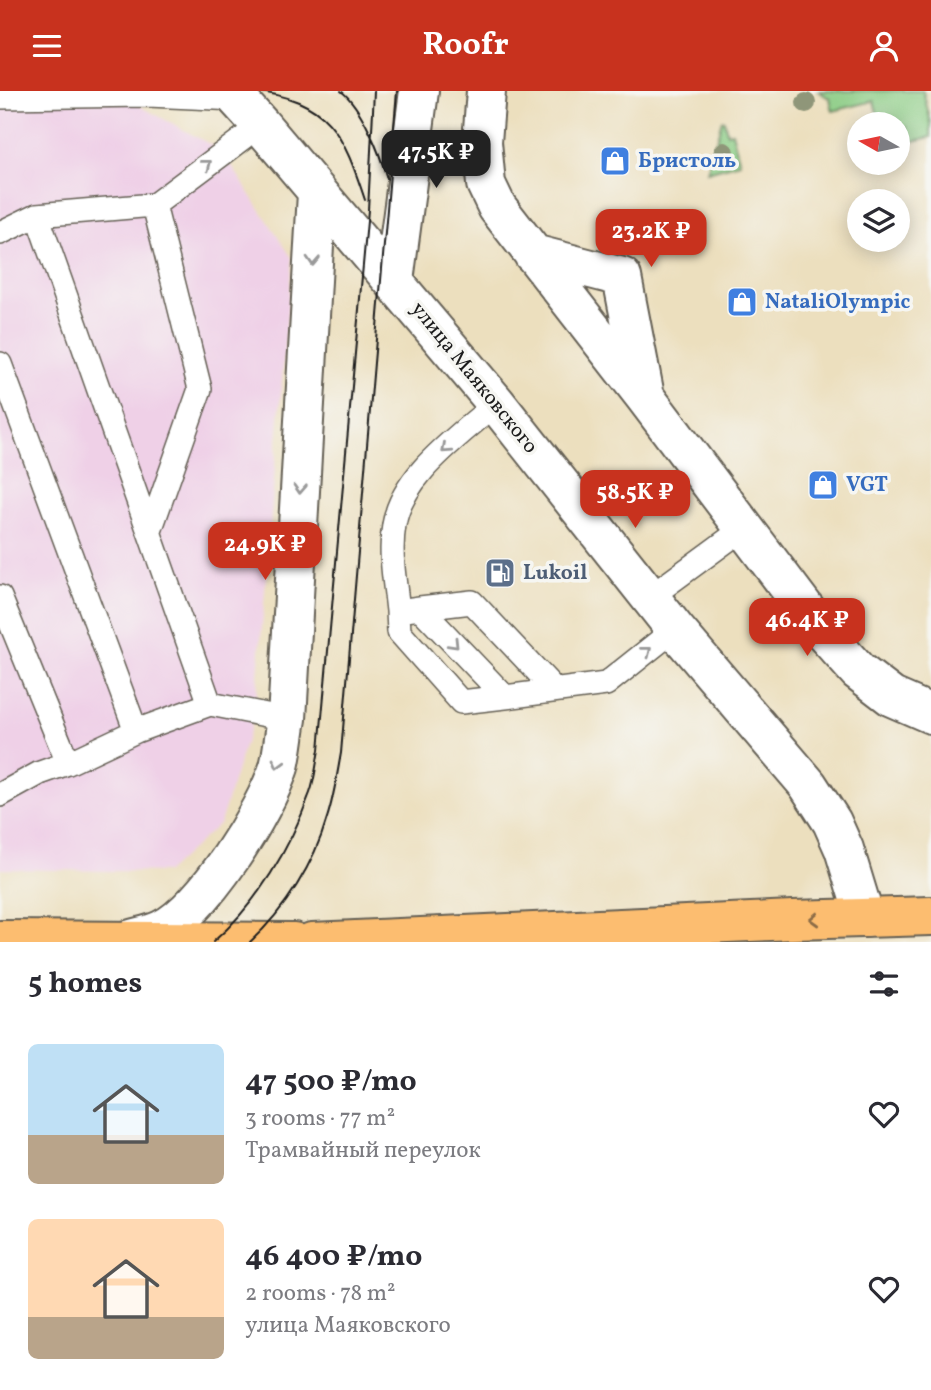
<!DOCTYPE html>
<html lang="en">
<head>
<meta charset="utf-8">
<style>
  :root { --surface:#fff; --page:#f7f7f7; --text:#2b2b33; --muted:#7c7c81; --accent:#c8321e }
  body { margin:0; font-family:Vollkorn,serif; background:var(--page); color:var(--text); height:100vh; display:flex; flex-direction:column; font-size:26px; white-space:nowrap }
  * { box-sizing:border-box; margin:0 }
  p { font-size:23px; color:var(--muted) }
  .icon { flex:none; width:38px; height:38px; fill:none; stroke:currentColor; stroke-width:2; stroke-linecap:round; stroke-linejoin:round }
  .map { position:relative; height:851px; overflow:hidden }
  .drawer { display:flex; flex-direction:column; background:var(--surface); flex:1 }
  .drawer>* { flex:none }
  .needle { width:46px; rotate:279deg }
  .controls { position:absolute; left:847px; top:21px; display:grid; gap:14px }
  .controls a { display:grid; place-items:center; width:63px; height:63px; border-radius:50%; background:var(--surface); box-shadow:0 4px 18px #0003; font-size:35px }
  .price { position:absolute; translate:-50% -60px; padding:0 16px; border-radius:14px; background:var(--accent); color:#fff; font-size:23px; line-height:46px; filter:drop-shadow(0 2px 4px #0008) }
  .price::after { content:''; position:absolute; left:50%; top:42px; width:21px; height:16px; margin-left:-10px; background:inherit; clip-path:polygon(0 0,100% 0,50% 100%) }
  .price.current { background:#222; color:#fff }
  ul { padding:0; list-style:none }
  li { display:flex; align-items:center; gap:21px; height:175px; padding:0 28px }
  li span { display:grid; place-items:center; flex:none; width:196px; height:140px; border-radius:10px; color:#555 }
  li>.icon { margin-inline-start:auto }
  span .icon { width:84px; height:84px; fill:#fffc; stroke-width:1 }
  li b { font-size:30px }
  h2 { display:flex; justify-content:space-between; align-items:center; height:84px; padding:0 28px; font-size:30px }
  header { display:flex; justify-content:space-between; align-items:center; height:91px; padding:0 28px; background:var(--accent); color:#fff; font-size:32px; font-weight:700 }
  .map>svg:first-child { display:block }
  .built { fill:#efd0e7 }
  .green { fill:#8bcc84; stroke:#547450; stroke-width:2 }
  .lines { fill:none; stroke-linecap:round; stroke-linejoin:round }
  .service-casing { stroke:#656055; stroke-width:26 }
  .minor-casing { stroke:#656055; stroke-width:42 }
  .tertiary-casing { stroke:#656055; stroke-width:42 }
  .primary-casing { stroke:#656055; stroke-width:42 }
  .service { stroke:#fff; stroke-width:23 }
  .minor { stroke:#fff; stroke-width:38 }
  .tertiary { stroke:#fff; stroke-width:38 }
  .primary { stroke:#fcbd6f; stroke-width:38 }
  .tram { stroke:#1c1c1c; stroke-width:2 }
  .tree { fill:#8f9679 }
  .oneway { stroke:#999 }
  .oneway2 { stroke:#8c6c46 }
  .labels { text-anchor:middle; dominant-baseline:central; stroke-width:7; stroke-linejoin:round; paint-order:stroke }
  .shop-label { font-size:21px; font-weight:bold; fill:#366cbe; stroke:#f6f6f2; text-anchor:start }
  .street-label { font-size:21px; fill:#1c1c1c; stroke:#f6f6f2 }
  .service-label { font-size:21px; font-weight:bold; fill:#4e5e75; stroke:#f6f6f2; text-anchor:start }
</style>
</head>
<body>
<header><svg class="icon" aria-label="menu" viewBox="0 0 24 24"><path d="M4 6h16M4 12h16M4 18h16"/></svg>Roofr<svg class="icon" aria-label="person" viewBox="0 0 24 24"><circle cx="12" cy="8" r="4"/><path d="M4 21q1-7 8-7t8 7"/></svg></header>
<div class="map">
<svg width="931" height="851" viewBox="0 0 931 851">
  <rect width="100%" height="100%" fill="#f6f6f2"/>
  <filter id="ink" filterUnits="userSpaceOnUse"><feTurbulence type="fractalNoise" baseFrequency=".0143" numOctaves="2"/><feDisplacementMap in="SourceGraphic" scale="14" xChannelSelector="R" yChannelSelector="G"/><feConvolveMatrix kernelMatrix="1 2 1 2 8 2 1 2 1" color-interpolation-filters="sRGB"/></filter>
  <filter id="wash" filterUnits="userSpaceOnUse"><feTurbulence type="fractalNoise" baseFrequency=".00686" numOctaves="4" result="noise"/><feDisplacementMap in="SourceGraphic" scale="28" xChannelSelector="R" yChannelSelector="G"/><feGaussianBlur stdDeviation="1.57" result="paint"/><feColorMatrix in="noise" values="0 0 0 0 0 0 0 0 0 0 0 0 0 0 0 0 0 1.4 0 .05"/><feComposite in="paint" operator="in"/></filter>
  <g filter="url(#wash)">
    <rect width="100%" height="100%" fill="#ecdfbe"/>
    <path class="built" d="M131 10 222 60 292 167 255 621 220 732 167 781 0 778V12Z"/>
    <path class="green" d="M818 0H923L931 32V46L910 51 907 36 898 38V33H880L874 10 833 20 830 8Z
      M722 29H724L727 42 732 41 740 72 707 81Z"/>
  </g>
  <g filter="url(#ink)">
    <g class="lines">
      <g class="service-casing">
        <path id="service" d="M0 6 148 4 237 8
          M37 124 210 613
          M0 142 37 124 154 114 261 34
          M0 273 136 640
          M496 312C460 345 402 383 394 434 389 462 395 491 398 520L420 517 505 606 606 593 675 538
          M150 440 200 298 154 114
          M0 506 68 672
          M650 506 744 437
          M420 517 472 511 555 599
          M398 520 399 541 461 611 505 606
          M0 704 40 682 68 672 136 640 210 613 287 628"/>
      </g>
      <g class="minor-casing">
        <path id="minor" d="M486 0 482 51 486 93 497 116 645 306 822 540 858 580 892 606 931 623
          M533 163 622 186 644 300
          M394 190 419 0"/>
      </g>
      <g class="tertiary-casing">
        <path id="tertiary" d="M230 0 261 34 496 312 675 538 808 694 832 731 844 758 865 827
          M125 850C137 846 150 844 161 839 204 819 265 720 279 676 283 660 284 643 287 628L317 102"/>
      </g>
      <g class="primary-casing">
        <path id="primary" d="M0 849 294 851
          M312 851 793 829 931 825"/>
      </g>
      <use href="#service" class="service"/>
      <use href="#minor" class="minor"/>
      <use href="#tertiary" class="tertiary"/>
      <use href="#primary" class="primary"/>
      <path class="tram" d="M252 0C328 8 343 42 365 109
        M341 0C362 16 380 62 387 88
        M213 851C258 812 290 757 310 702 315 689 316 673 319 659L368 119 374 0
        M250 851C285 819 314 773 327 727 334 706 337 684 341 662L397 0"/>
    </g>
    <g class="tree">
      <circle cx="806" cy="12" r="10"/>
      <circle cx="724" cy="61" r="10"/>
    </g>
    <defs><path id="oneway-chevron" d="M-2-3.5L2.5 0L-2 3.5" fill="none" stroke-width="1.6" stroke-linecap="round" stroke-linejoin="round" transform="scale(1.75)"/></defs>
    <g class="oneway">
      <use href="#oneway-chevron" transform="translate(207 73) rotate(-38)"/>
      <use href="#oneway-chevron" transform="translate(313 170) rotate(93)"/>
      <use href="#oneway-chevron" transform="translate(446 358) rotate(138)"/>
      <use href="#oneway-chevron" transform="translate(300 398) rotate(93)"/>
      <use href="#oneway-chevron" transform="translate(454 553) rotate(46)"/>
      <use href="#oneway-chevron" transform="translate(647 560) rotate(-38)"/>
      <use href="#oneway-chevron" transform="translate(278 673) rotate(105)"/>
    </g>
    <use class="oneway2" href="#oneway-chevron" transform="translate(814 828) rotate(178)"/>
  </g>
  <defs>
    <g id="shop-square" transform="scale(1.575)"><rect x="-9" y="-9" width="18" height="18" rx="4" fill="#3f7fe0" stroke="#f6f6f2"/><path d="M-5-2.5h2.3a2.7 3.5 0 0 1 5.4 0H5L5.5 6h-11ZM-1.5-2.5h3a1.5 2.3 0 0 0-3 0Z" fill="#fff"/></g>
    <g id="fuel-square" transform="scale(1.575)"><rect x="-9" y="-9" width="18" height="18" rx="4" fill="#5c6f8a" stroke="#f6f6f2"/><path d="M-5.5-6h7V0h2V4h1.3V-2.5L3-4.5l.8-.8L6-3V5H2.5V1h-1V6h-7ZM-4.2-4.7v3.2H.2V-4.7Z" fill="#fff"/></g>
  </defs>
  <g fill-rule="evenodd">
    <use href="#shop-square" x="615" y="70"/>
    <use href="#shop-square" x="742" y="211"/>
    <use href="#shop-square" x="823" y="394"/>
    <use href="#fuel-square" x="500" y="482"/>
  </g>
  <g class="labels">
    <g class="shop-label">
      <text x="638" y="70">Бристоль</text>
      <text x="765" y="211">NataliOlympic</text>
      <text x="846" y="394">VGT</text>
    </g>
    <g class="street-label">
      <text transform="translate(474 287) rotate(51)">улица Маяковского</text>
    </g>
    <g class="service-label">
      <text x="523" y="482">Lukoil</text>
    </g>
  </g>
</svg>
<div class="controls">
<a><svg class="needle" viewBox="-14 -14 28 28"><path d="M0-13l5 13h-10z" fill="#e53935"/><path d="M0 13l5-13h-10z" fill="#7c7c81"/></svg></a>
<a><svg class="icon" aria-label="layers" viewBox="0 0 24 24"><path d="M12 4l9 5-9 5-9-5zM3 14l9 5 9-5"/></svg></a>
</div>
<b class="price current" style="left:436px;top:99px">47.5K ₽</b>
<b class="price" style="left:651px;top:178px">23.2K ₽</b>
<b class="price" style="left:635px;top:439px">58.5K ₽</b>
<b class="price" style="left:265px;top:491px">24.9K ₽</b>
<b class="price" style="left:807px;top:567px">46.4K ₽</b>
</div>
<section class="drawer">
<h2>5 homes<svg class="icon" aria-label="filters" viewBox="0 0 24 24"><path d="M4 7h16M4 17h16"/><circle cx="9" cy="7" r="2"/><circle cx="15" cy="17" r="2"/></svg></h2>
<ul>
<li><span style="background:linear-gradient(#bfe0f5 65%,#b9a48a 0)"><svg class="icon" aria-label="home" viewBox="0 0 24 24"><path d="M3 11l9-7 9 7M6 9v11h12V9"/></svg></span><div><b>47 500 ₽/mo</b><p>3 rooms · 77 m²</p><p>Трамвайный переулок</p></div><svg class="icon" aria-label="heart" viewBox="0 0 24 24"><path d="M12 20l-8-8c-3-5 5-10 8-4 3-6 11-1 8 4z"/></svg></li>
<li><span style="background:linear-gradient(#ffd9b3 70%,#b9a48a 0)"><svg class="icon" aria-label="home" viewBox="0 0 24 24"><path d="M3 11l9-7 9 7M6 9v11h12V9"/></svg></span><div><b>46 400 ₽/mo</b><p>2 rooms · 78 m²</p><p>улица Маяковского</p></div><svg class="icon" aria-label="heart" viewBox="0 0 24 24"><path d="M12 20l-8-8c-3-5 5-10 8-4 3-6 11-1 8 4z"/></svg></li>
</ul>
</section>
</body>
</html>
